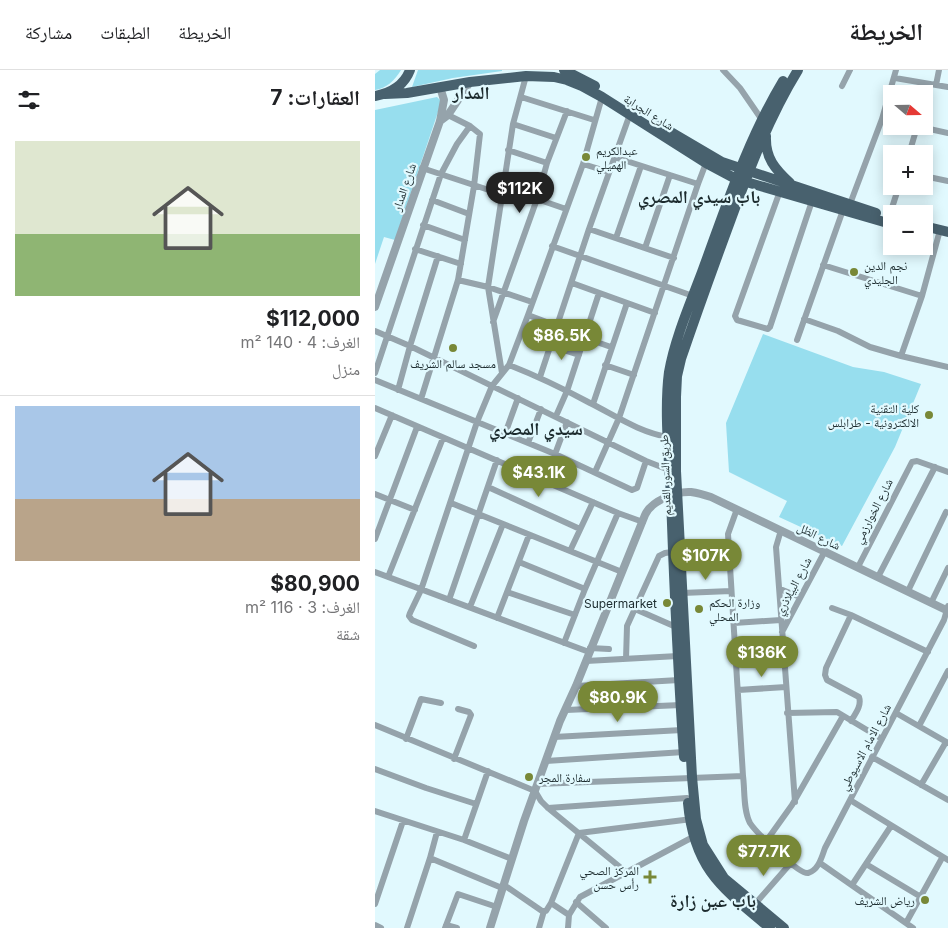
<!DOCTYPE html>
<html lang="ar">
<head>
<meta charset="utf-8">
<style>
  :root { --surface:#fff; --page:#f6f6f6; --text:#202124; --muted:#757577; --line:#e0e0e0; --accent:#788837 }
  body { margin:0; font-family:Inter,"Noto Naskh Arabic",sans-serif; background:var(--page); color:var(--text); direction:rtl; height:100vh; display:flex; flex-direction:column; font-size:19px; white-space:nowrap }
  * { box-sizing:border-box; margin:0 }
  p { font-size:16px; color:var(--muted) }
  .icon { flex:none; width:28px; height:28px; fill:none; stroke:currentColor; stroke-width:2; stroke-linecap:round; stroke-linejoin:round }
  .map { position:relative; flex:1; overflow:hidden; direction:ltr }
  .details { display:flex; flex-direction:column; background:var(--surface); width:375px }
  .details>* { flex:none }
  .needle { width:32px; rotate:110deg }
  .buttons { position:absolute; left:508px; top:15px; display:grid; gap:10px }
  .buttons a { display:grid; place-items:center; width:50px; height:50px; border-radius:0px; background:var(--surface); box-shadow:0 2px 12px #0003; font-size:25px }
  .price { position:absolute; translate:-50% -42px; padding:0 11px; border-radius:18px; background:var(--accent); color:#fff; font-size:16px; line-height:32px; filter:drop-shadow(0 1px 2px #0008) }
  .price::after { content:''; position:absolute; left:50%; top:30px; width:15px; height:11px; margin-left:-8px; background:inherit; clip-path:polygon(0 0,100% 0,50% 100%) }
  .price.current { background:#222; color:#fff }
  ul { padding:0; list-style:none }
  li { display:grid; align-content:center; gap:10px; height:265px; padding:0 15px }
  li+li { border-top:1px solid var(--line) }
  li span { display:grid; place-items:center; height:155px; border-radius:0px; color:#555 }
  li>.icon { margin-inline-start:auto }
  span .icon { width:90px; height:90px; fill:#fffc; stroke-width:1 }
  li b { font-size:21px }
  h2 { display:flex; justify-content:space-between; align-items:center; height:60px; padding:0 15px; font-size:21px }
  header { display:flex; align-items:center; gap:30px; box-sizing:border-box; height:70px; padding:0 25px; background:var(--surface); border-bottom:1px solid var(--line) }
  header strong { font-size:24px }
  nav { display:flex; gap:28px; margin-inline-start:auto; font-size:18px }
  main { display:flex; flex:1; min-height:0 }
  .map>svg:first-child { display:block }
  .green { fill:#97deee }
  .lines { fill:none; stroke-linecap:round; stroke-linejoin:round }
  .minor { stroke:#95a3ab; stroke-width:6 }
  .tertiary { stroke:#95a3ab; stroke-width:8 }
  .primary { stroke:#48616e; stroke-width:10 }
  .poi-dot { fill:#788837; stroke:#e1f9fe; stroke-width:2 }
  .labels { text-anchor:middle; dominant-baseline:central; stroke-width:4.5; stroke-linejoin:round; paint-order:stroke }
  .street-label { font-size:12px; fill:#1c2b2e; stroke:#e1f9fe }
  .poi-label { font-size:12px; fill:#1c2b2e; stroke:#e1f9fe; text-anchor:start }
  .district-label { font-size:18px; font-weight:bold; fill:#1c2b2e; stroke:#e1f9fe }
</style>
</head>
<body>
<header>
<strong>الخريطة</strong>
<nav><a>الخريطة</a><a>الطبقات</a><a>مشاركة</a></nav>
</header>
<main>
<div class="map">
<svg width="573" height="858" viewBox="0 0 573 858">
  <rect width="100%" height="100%" fill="#e1f9fe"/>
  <path class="green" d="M5 0H26C20 10 11 19 0 20V4Z
    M43 0H127V1L78 8 37 17Z
    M62 27 66 31 65 36 20 170 9 167 0 194V40Z
    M388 264 478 297 509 302 546 314 520 377 467 476 404 447 412 431 354 402 351 353Z"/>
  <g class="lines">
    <path class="minor" d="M348 0 365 18 387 50
      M520 8 573 17
      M561 15 564 0
      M467 16 475 0
      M146 27 219 50
      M507 49 516 51
      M138 54 181 68
      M541 56 573 63
      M133 80 172 93
      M534 84 542 57
      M208 94 234 102
      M47 98 126 124
      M549 106 573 111
      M129 108 164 120
      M323 114 331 93
      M405 121 360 246 362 250 393 259 395 257 437 131
      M162 129 191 139
      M57 130 94 144
      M514 147 524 116
      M48 155 90 170
      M214 159 299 188
      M565 160 547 226 526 286 573 297
      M241 168 266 96
      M177 176 318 226
      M270 178 295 105
      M40 179 86 194
      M448 195 547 226
      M83 210 113 217 157 232
      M197 213 280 243
      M153 245 182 256
      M429 249 463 261 495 277 526 286
      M118 252 162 129 172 93 192 41
      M0 261 35 276 271 391 294 400
      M210 268 236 277
      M422 270 468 140 475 134 507 49 521 0
      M176 276 204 285
      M134 295C162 306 189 319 215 333 241 346 264 362 293 367
      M230 295 259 305
      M0 303 66 104 82 74 95 56
      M127 303 113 217 138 54 151 6
      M165 307 214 159 255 44
      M0 310 180 384 257 420 262 418 271 391
      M23 320 35 276 63 186
      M46 329 83 210 99 116 105 64 95 56 73 45
      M218 334 252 233
      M0 338 243 443 268 452
      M181 346 192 321 224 223
      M130 364 143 328
      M153 373 166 339
      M0 386 17 345
      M220 402 244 348 323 114 239 87
      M170 411 192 352
      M113 417 205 459
      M0 424 40 440
      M76 433 247 502
      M362 439 353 464 368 706C370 720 368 740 375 753 380 761 424 805 433 803 444 800 447 786 450 778L569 550 573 536
      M406 460 401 477 420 732
      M0 469 42 357
      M195 481 218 432
      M144 492 210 519
      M483 497 537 392 542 391 573 402
      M0 502 214 582
      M13 507 68 368
      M503 507 560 397
      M405 519 425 527
      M533 521 571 442
      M132 522 200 545
      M307 523 356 521
      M74 530 122 390
      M556 533 573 498
      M95 537 128 454
      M457 538 476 545 553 582
      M260 539 301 557
      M122 548 154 465
      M359 553 406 550
      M407 562 450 481
      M189 573 210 519 243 443
      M99 576 37 550 34 546 35 543 46 520 102 352 117 316 134 295 153 245 208 94 227 27
      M215 578 234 579
      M251 589 252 556 284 486 290 483 297 482
      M211 591 303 586
      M201 616 304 610
      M363 620 411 617
      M191 640 306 635
      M412 643 462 642 507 669
      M521 643 573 673
      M476 651C480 644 487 636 484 627L452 610 450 605 451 598 476 545
      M0 655 160 721 166 731 173 738 251 802
      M544 656 573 601
      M179 667 307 660
      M31 669 46 629 66 633
      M497 687 573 730
      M79 689 96 645 94 642 83 639
      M171 691 309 682
      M0 699 51 718 101 734
      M162 714 368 706
      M546 715 571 672
      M475 730 573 790
      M173 738 312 728
      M0 741 89 770 137 789
      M62 762 55 788 127 818
      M89 770 113 701
      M392 770 417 735 468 646
      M445 793 538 858
      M491 794 546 827
      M129 815 167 841H171L176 833
      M477 815 516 756
      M201 832 231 858
      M0 834 28 751
      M380 834 415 794
      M194 845 176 833 204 763 317 749
      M531 853 567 788
      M0 855 6 858
      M71 855 82 858
      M32 858 55 788
      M70 858 83 824 122 837
      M164 858 169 841
      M193 858 194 845 205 827 318 767"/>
    <path class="tertiary" d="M65 51 73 45 95 12
      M0 237 65 51 69 30 65 17
      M115 858 149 751 185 651 201 616 270 445C276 431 301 421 316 422 323 423 330 425 336 427L573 541"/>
    <path class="primary" d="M189 0 220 16
      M10 24 32 23 95 12 151 6 179 7 192 10 207 16 227 27 331 93 361 109 516 154
      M0 26C16 23 29 16 35 0
      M284 55 347 92 501 143
      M391 66C390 88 400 99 415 113
      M549 156 573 162
      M309 687C303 600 299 513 296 427 294 388 289 340 294 302 300 268 315 234 327 202 351 137 372 71 408 11
      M313 733C319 799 347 818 395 858
      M409 858 349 808 328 775 321 749 317 707 301 401V327L302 306 306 289C322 242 339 195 356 149 375 98 394 47 423 0"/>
  </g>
  <g class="poi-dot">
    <circle cx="211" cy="87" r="5"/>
    <circle cx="479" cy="202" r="5"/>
    <circle cx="78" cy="278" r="5"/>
    <circle cx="554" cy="345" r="5"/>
    <circle cx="292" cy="533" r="5"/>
    <circle cx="324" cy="539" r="5"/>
    <circle cx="154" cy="707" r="5"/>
    <path d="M272.5 799.5h5v5h5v5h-5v5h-5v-5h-5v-5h5z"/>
    <circle cx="550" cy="830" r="5"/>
  </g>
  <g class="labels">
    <g class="street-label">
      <text transform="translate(274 42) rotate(32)">شارع الجرابة</text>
      <text transform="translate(29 117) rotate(-71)">شارع المدار</text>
      <text transform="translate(290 405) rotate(-92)">طريق السور القديم</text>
      <text transform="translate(498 441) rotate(-63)">شارع الخوارزمي</text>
      <text transform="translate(444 466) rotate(26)">شارع الظل</text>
      <text transform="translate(418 516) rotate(-62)">شارع البيلاذري</text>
      <text transform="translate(490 677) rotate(-62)">شارع الامام الاسيوطي</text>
    </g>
    <g class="poi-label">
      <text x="221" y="80">عبدالكريم<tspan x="221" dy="14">الهميلي</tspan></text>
      <text x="489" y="195">نجم الدين<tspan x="489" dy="14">الجليدي</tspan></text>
      <text x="78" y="293" text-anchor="middle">مسجد سالم الشريف</text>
      <text x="544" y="338" text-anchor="end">كلية التقنية<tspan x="544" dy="14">الالكترونية - طرابلس</tspan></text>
      <text x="334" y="532">وزارة الحكم<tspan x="334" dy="14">المحلي</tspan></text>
      <text x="282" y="533" text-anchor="end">Supermarket</text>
      <text x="164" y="707">سفارة المجر</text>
      <text x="264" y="800" text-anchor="end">المركز الصحي<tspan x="264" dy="14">رأس حسن</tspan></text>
      <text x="540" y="830" text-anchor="end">رياض الشريف</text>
    </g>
    <g class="district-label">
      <text x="96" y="22">المدار</text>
      <text x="324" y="126">باب سيدي المصري</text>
      <text x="161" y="358">سيدي المصري</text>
      <text x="338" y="830">باب عين زارة</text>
    </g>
  </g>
</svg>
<div class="buttons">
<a><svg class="needle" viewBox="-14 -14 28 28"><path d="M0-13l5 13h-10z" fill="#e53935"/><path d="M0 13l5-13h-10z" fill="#757577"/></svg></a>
<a>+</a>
<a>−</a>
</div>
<b class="price current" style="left:145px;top:144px">$112K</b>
<b class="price" style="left:187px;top:291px">$86.5K</b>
<b class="price" style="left:164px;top:428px">$43.1K</b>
<b class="price" style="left:331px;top:511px">$107K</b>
<b class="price" style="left:387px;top:608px">$136K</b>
<b class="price" style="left:243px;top:653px">$80.9K</b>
<b class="price" style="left:389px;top:807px">$77.7K</b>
</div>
<section class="details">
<h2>العقارات: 7<svg class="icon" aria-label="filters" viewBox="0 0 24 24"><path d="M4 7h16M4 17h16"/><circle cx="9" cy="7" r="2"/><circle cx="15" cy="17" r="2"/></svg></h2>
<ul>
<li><span style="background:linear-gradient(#dfe7d0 60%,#8fb573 0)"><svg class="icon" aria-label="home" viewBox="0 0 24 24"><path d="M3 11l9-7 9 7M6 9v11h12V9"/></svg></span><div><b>$112,000</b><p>الغرف: 4 · 140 m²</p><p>منزل</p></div></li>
<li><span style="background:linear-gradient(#a9c7e8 60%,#b9a48a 0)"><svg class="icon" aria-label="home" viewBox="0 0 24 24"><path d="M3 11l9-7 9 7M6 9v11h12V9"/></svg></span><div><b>$80,900</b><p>الغرف: 3 · 116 m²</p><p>شقة</p></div></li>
</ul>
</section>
</main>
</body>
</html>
